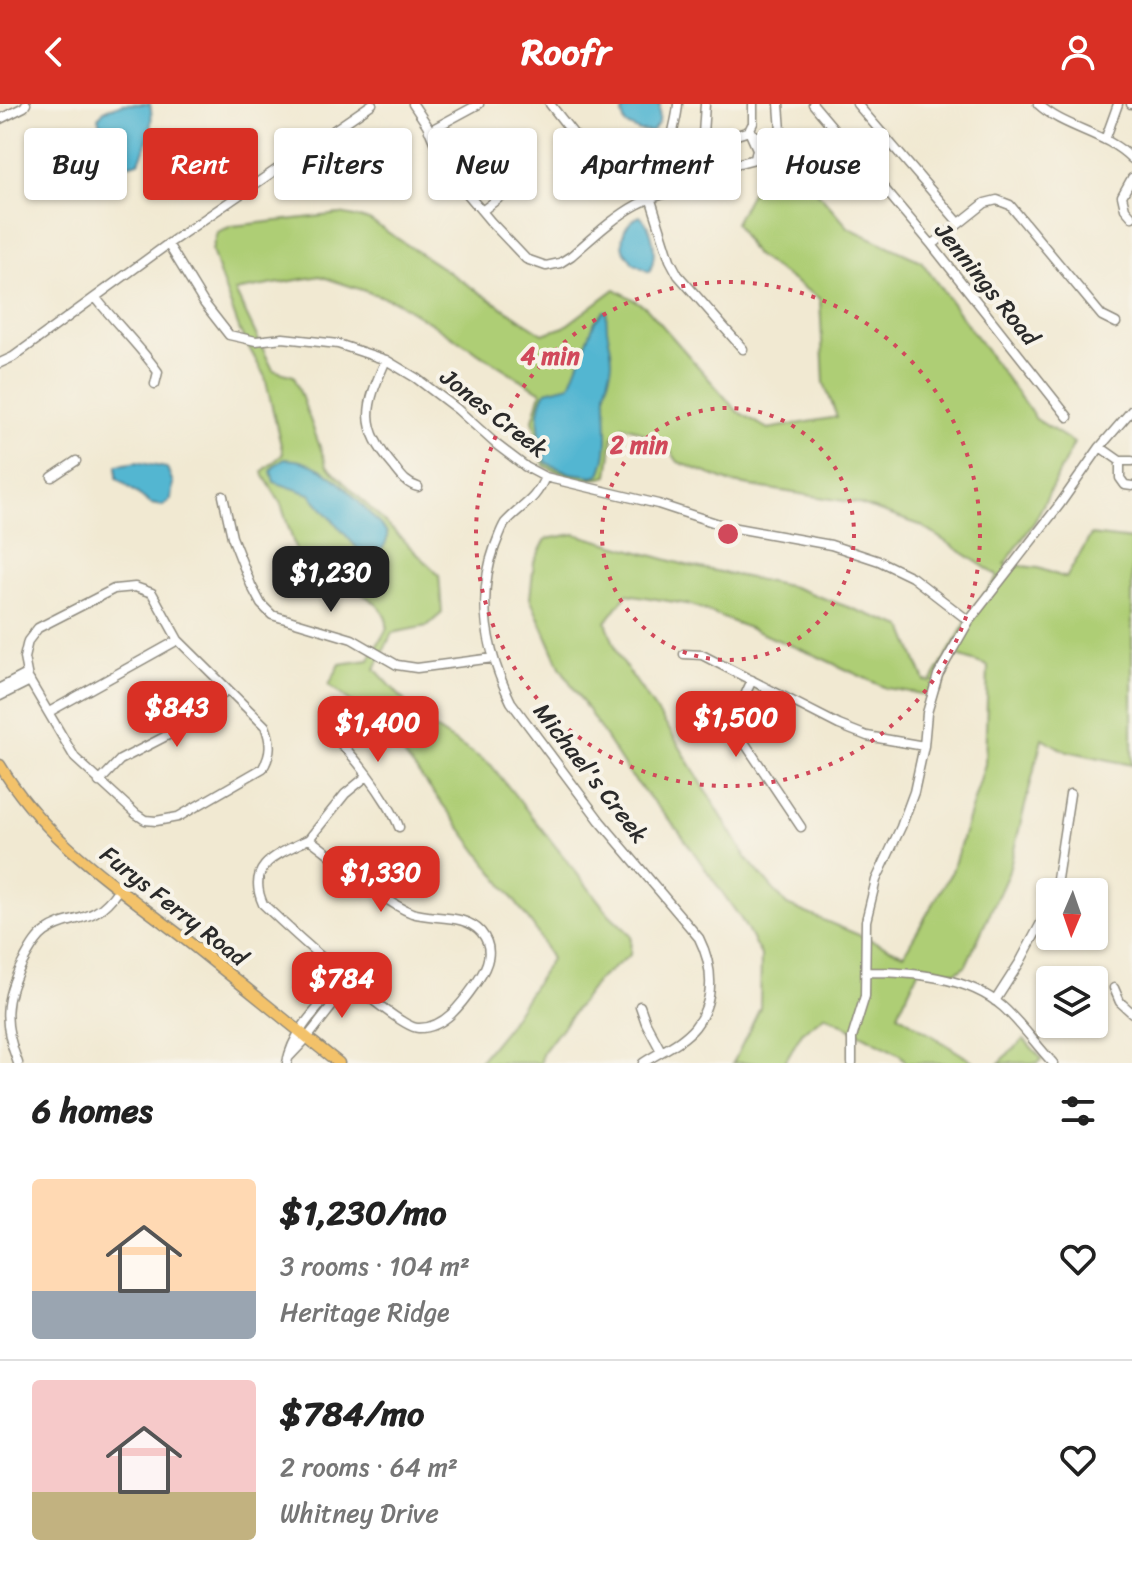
<!DOCTYPE html>
<html lang="en">
<head>
<meta charset="utf-8">
<style>
  :root { --surface:#fff; --page:#f6f6f6; --text:#222; --muted:#767676; --line:#e0e0e0; --accent:#d93025 }
  body { margin:0; font-family:Sriracha,sans-serif; background:var(--page); color:var(--text); height:100vh; display:flex; flex-direction:column; font-size:30px; white-space:nowrap }
  * { box-sizing:border-box; margin:0 }
  p { font-size:26px; color:var(--muted) }
  .icon { flex:none; width:44px; height:44px; fill:none; stroke:currentColor; stroke-width:2; stroke-linecap:round; stroke-linejoin:round }
  .map { position:relative; height:959px; overflow:hidden }
  .side { display:flex; flex-direction:column; background:var(--surface); flex:1 }
  .side>* { flex:none }
  .guide { position:absolute; left:24px; top:24px; width:1084px; height:72px; display:flex; gap:16px }
  .needle { width:52px; rotate:182deg }
  .controls { position:absolute; left:1036px; top:774px; display:grid; gap:16px }
  .controls a { display:grid; place-items:center; width:72px; height:72px; border-radius:8px; background:var(--surface); box-shadow:0 2px 6px #0004; font-size:40px }
  .price { position:absolute; translate:-50% -68px; padding:0 18px; border-radius:16px; background:var(--accent); color:#fff; font-size:26px; line-height:52px; filter:drop-shadow(0 2px 4px #0008) }
  .price::after { content:''; position:absolute; left:50%; top:48px; width:24px; height:18px; margin-left:-12px; background:inherit; clip-path:polygon(0 0,100% 0,50% 100%) }
  .price.on { background:#222; color:#fff }
  ul { padding:0; list-style:none }
  li { display:flex; align-items:center; gap:24px; height:200px; padding:0 32px }
  li+li { border-top:2px solid var(--line) }
  li span { display:grid; place-items:center; flex:none; width:224px; height:160px; border-radius:8px; color:#555 }
  li>.icon { margin-inline-start:auto }
  span .icon { width:96px; height:96px; fill:#fffc; stroke-width:1 }
  li b { font-size:34px }
  h2 { display:flex; justify-content:space-between; align-items:center; height:96px; padding:0 32px; font-size:34px }
  .chip { padding:0 28px; border-radius:8px; background:var(--surface); box-shadow:0 2px 6px #0004; font-size:28px; line-height:72px }
  .chip.on { background:var(--accent); color:#fff }
  header { display:flex; justify-content:space-between; align-items:center; height:104px; padding:0 32px; background:var(--accent); color:#fff; font-size:36px; font-weight:700 }
  .map>svg:first-child { display:block }
  .green { fill:#aece75; stroke:#6c7c50; stroke-width:2; fill-rule:evenodd }
  .water { fill:#53b6d1; stroke:#3f707e; stroke-width:2 }
  .lines { fill:none; stroke-linecap:round; stroke-linejoin:round }
  .minor-casing { stroke:#8e8a7e; stroke-width:11 }
  .major-casing { stroke:#8e8a7e; stroke-width:13 }
  .minor { stroke:#fff; stroke-width:8 }
  .major { stroke:#f3c26a; stroke-width:10 }
  .ring { fill:none; stroke:#d1495b; stroke-width:4; stroke-dasharray:4 8 }
  .labels { text-anchor:middle; dominant-baseline:central; stroke-width:8; stroke-linejoin:round; paint-order:stroke }
  .street-label { font-size:24px; fill:#2b2b2b; stroke:#f7f3e8 }
  .centre { fill:#d1495b; stroke:#f7f3e8; stroke-width:4 }
  .ring-label { font-size:24px; text-anchor:middle; font-weight:bold; fill:#d1495b; stroke:#f7f3e8; stroke-width:8; stroke-linejoin:round; paint-order:stroke }
</style>
</head>
<body>
<header><svg class="icon" aria-label="back" viewBox="0 0 24 24"><path d="M15 5l-7 7 7 7"/></svg>Roofr<svg class="icon" aria-label="person" viewBox="0 0 24 24"><circle cx="12" cy="8" r="4"/><path d="M4 21q1-7 8-7t8 7"/></svg></header>
<div class="map">
<svg width="1132" height="959" viewBox="0 0 1132 959">
  <rect width="100%" height="100%" fill="#f7f3e8"/>
  <filter id="ink" filterUnits="userSpaceOnUse"><feTurbulence type="fractalNoise" baseFrequency=".0125" numOctaves="2"/><feDisplacementMap in="SourceGraphic" scale="16" xChannelSelector="R" yChannelSelector="G"/><feConvolveMatrix kernelMatrix="1 2 1 2 8 2 1 2 1" color-interpolation-filters="sRGB"/></filter>
  <filter id="wash" filterUnits="userSpaceOnUse"><feTurbulence type="fractalNoise" baseFrequency=".006" numOctaves="4" result="noise"/><feDisplacementMap in="SourceGraphic" scale="32" xChannelSelector="R" yChannelSelector="G"/><feGaussianBlur stdDeviation="1.8" result="paint"/><feColorMatrix in="noise" values="0 0 0 0 0 0 0 0 0 0 0 0 0 0 0 0 0 1.4 0 .05"/><feComposite in="paint" operator="in"/></filter>
  <g filter="url(#wash)">
    <rect width="100%" height="100%" fill="#f1e9d2"/>
    <path class="green" d="M783 82 814 84 849 124 921 157 1036 315 1074 339 1035 417 1005 460 1038 464 1066 474 1091 431 1132 436V661L1063 646 1042 634 1008 770 966 861 956 868 921 861 898 910 975 959H907L900 951 825 911 802 929 784 959H733L760 904 761 851 741 815 678 726 630 671 560 563 530 494 534 458 546 435 575 430 686 461 793 483 903 523 925 577 931 578 975 503 998 472 920 421 856 399 732 379 678 358 667 342 635 325 623 322 613 332 608 372C585 380 564 371 544 362L533 316 541 288 395 197 320 172 235 187 273 266 294 272 327 362 439 471 442 509 427 522 392 529 375 565 423 617 491 661 610 811 631 831 630 851 597 877 542 950 541 959H478L505 926 551 855 534 823 450 710 378 618 329 581 340 560 369 556C373 545 386 530 387 523 389 491 325 474 302 465L281 400 264 372 263 367 283 350 265 273 240 227 220 172 212 146 217 128 232 122 340 110 369 116 543 230 564 223 615 185 646 203 737 307 768 325 837 313 824 279 820 195 754 150 735 119 754 83ZM627 490 692 501 817 552 886 584 922 590 941 587 951 559 958 552 988 562 985 660 952 767 904 850 787 801 747 755 671 628 619 553 606 518Z
      M1024 935 1042 955 1038 959H999Z"/>
    <path class="water" d="M123 0H150C155 20 147 39 139 58L126 61C109 49 104 34 98 14L104 6Z
      M624 0H660L659 18 652 28 639 27 625 20 622 10Z
      M640 112C654 124 658 151 649 168L633 159 623 145C620 131 626 118 640 112Z
      M604 207H607C604 228 612 237 612 257 612 267 607 277 606 288 605 316 612 343 600 370L593 372 570 369 546 359C541 335 532 310 546 287L570 281 595 217Z
      M285 355C330 356 357 398 386 427 391 439 379 450 368 453L363 451 310 390 274 378 271 367 275 361Z
      M137 358 167 364 173 379 171 395 163 402 151 400 117 374V361Z"/>
  </g>
  <g filter="url(#ink)">
    <g class="lines">
      <g class="minor-casing">
        <path id="minor" d="M413 0 427 21 444 62 491 118 526 155 546 162 560 159 571 152C616 113 645 83 708 85
          M550 0 583 42
          M678 0C676 30 660 44 686 68L701 69 755 55 757 45 749 27
          M705 0 703 30 712 39 749 27 753 19V0
          M813 0 932 141 1068 313
          M857 0 959 119
          M1038 0C1065 25 1106 28 1132 55
          M1131 0H1132
          M0 15 24 3 26 0
          M429 27 479 0
          M749 28 761 34 778 33 781 27 779 0
          M1105 36 1118 0
          M1132 74 1122 92 1125 105 1132 113
          M650 93 670 156 678 171 743 245
          M482 107 517 80
          M168 140 204 199 229 231 256 237 283 234 338 240 386 256 416 274 457 305 497 341 526 363 545 373 658 400 725 422 831 441 879 457 912 473 969 517
          M932 141 985 99 997 96 1010 101 1102 212 1116 219
          M96 194C116 220 139 241 158 268L155 280
          M386 256C365 303 359 322 395 364 402 373 407 380 418 383
          M0 259 13 253 168 140 372 0
          M1100 343 1120 357H1132
          M1120 357V374L1125 381 1132 382
          M52 373 76 357
          M545 373C535 398 521 401 505 419 501 425 498 435 495 442 476 494 487 549 511 598L600 717 699 834C713 862 716 896 695 923 682 939 659 948 643 959
          M223 392 232 433 251 481 261 500 272 511 352 535 397 561 417 564 493 554
          M135 483 152 489 178 536 265 622C271 637 272 649 263 664L178 713 156 717 145 716 136 710 75 654 28 574 24 554 28 537 38 524 114 485Z
          M684 550 702 551 839 621 867 632 924 642
          M752 576C742 597 734 612 742 635L801 723
          M0 584 27 570
          M0 592 30 577
          M49 608 178 536
          M324 628C345 635 392 702 399 723
          M99 678 120 656 199 615 227 585
          M309 735C340 756 379 796 412 809 434 816 464 809 481 828 495 845 488 862 477 878 463 898 445 925 418 924 397 924 284 820 263 800 245 760 279 750 309 735Z
          M309 735 345 690 367 672
          M1055 788 1070 690
          M866 868C910 868 968 872 1003 903 1022 920 1036 941 1053 959
          M1114 884 1120 898 1132 909
          M995 897 1020 858 1050 802
          M640 902 646 919 661 947
          M288 954 307 934 351 878
          M18 959C3 920 3 895 23 858 29 848 35 835 45 828 72 809 93 823 118 786
          M287 959C293 925 323 899 345 873
          M852 959V934L865 892 866 817 876 776 901 723 914 688 924 642 927 609 938 571 969 517 1060 400 1100 343 1132 306"/>
      </g>
      <g class="major-casing">
        <path id="major" d="M0 661C45 737 118 783 186 836 237 876 287 918 339 959"/>
      </g>
      <use href="#minor" class="minor"/>
      <use href="#major" class="major"/>
    </g>
  </g>
  <g class="ring">
    <circle cx="728" cy="430" r="126"/>
    <circle cx="728" cy="430" r="252"/>
  </g>
  <g class="labels">
    <g class="street-label">
      <text transform="translate(987 180) rotate(51)">Jennings Road</text>
      <text transform="translate(494 309) rotate(38)">Jones Creek</text>
      <text transform="translate(591 669) rotate(52)">Michael's Creek</text>
      <text transform="translate(174 802) rotate(38)">Furys Ferry Road</text>
    </g>
  </g>
  <circle cx="728" cy="430" r="12" class="centre"/>
  <g class="ring-label">
    <text x="550" y="260">4 min</text>
    <text x="639" y="349">2 min</text>
  </g>
</svg>
<div class="controls">
<a><svg class="needle" viewBox="-14 -14 28 28"><path d="M0-13l5 13h-10z" fill="#e53935"/><path d="M0 13l5-13h-10z" fill="#767676"/></svg></a>
<a><svg class="icon" aria-label="layers" viewBox="0 0 24 24"><path d="M12 4l9 5-9 5-9-5zM3 14l9 5 9-5"/></svg></a>
</div>
<b class="price on" style="left:331px;top:510px">$1,230</b>
<b class="price" style="left:177px;top:645px">$843</b>
<b class="price" style="left:736px;top:655px">$1,500</b>
<b class="price" style="left:378px;top:660px">$1,400</b>
<b class="price" style="left:381px;top:810px">$1,330</b>
<b class="price" style="left:342px;top:916px">$784</b>
<div class="guide">
<a class="chip">Buy</a>
<a class="chip on">Rent</a>
<a class="chip">Filters</a>
<a class="chip">New</a>
<a class="chip">Apartment</a>
<a class="chip">House</a>
</div>
</div>
<section class="side">
<h2>6 homes<svg class="icon" aria-label="filters" viewBox="0 0 24 24"><path d="M4 7h16M4 17h16"/><circle cx="9" cy="7" r="2"/><circle cx="15" cy="17" r="2"/></svg></h2>
<ul>
<li><span style="background:linear-gradient(#ffd9b3 70%,#9aa5b1 0)"><svg class="icon" aria-label="home" viewBox="0 0 24 24"><path d="M3 11l9-7 9 7M6 9v11h12V9"/></svg></span><div><b>$1,230/mo</b><p>3 rooms · 104 m²</p><p>Heritage Ridge</p></div><svg class="icon" aria-label="heart" viewBox="0 0 24 24"><path d="M12 20l-8-8c-3-5 5-10 8-4 3-6 11-1 8 4z"/></svg></li>
<li><span style="background:linear-gradient(#f6c9c9 70%,#c2b280 0)"><svg class="icon" aria-label="home" viewBox="0 0 24 24"><path d="M3 11l9-7 9 7M6 9v11h12V9"/></svg></span><div><b>$784/mo</b><p>2 rooms · 64 m²</p><p>Whitney Drive</p></div><svg class="icon" aria-label="heart" viewBox="0 0 24 24"><path d="M12 20l-8-8c-3-5 5-10 8-4 3-6 11-1 8 4z"/></svg></li>
</ul>
</section>
</body>
</html>
